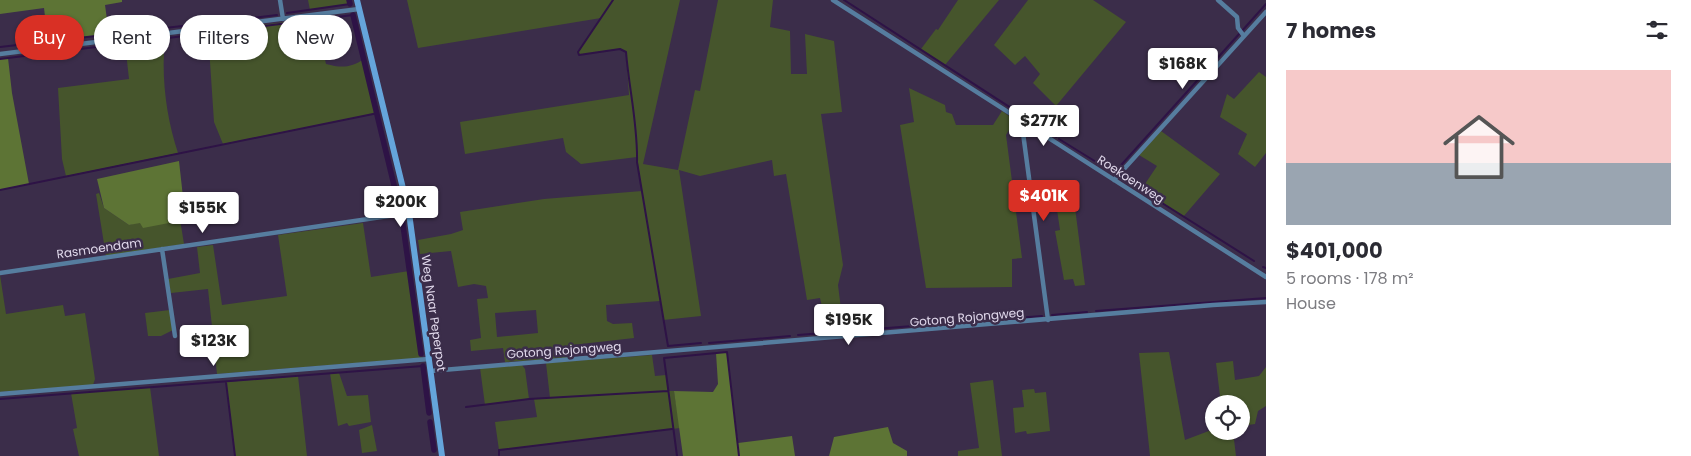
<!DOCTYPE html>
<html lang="en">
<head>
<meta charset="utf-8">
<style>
  :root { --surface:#fff; --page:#f7f7f7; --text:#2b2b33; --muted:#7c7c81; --line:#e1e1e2; --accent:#d93025 }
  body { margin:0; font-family:Poppins,sans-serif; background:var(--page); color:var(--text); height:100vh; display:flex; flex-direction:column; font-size:19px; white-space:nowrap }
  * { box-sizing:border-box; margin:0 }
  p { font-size:16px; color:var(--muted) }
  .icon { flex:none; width:28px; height:28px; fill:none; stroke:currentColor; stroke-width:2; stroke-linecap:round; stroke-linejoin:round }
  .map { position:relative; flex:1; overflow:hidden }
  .sheet { display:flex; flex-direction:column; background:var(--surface); width:425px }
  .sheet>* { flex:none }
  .banner { position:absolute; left:15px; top:15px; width:475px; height:45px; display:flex; gap:10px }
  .buttons { position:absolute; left:1205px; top:395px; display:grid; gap:10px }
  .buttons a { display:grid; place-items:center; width:45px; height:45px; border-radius:50%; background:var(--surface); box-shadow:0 1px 4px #0004; font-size:25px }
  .price { position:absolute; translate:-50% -42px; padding:0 11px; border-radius:5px; background:#fff; color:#222; font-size:16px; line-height:32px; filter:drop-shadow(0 1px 2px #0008) }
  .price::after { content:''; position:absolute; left:50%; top:30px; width:15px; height:11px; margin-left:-8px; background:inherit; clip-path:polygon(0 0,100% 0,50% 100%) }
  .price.active { background:var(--accent); color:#fff }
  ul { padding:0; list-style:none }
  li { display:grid; align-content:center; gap:10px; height:265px; padding:0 20px }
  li+li { border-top:1px solid var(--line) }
  li span { display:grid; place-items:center; height:155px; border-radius:0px; color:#555 }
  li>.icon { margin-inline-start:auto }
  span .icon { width:90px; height:90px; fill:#fffc; stroke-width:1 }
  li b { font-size:21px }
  h2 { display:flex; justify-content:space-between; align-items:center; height:60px; padding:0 20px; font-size:21px }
  .pill { padding:0 18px; border-radius:22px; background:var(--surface); box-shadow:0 1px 4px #0004; font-size:18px; line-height:45px }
  .pill.active { background:var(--accent); color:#fff }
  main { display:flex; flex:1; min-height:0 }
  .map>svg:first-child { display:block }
  .green { fill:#46552c; fill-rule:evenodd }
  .forest { fill:#5d7435 }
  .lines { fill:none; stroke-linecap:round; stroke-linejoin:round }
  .stream { stroke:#2e1346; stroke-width:2 }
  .canal { stroke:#2e1346; stroke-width:5.5 }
  .street { stroke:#567d9f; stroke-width:4.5 }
  .secondary { stroke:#65a5db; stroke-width:6 }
  .labels { text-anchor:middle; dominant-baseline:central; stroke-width:5; stroke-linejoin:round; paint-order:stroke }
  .street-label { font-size:12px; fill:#e0d8eb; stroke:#3b2d4a }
</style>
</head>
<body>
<main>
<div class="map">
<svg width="1266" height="456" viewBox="0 0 1266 456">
  <rect width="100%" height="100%" fill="#3b2d4a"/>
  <path class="green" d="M308 0H349L350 4 310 10Z
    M407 0H680L643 164 678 170 695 90 700 91 718 0H773L770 27 790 31 791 74H807L805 34 834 41 842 112 821 114 843 265 838 285 841 309 823 311 820 298 807 300 786 174 774 176 772 160 700 176 679 170 701 316 663 320 660 301 606 305 607 321 613 324 632 323 634 338 572 345 573 358 505 362 503 348 471 351 470 340 481 338 477 299 488 298 486 286 474 284 458 287 451 251 420 254 418 240 451 234 463 230 460 212 544 199 642 191 637 157 581 164 566 152 563 138 465 154 460 122 629 95 626 52 620 49 579 55 578 52 601 18 418 48ZM536 310 538 333 497 337 495 313Z
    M958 0H999L945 65 921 49 936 29 938 30Z
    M1028 0H1093L1126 22 1056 106 1033 83 1040 74 1025 56 1015 65 994 45Z
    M316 18 326 64C341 68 351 68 364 59L378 113 223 144 214 122 208 32Z
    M165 38C161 76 166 117 178 153L66 176 62 159 58 88 129 79 125 43Z
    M1259 72 1266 77V153L1255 167 1238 154 1247 134 1220 117 1227 94 1234 99Z
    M909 88 945 105 946 112 952 114 956 125H993L1002 111 1015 120 1006 135 1022 258 1012 259V287L926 288 900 125 914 122Z
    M1161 131 1220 174 1183 217 1141 190 1157 166 1139 155Z
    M99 193 104 208 129 225 140 222 169 223 178 207 184 244 106 256 96 194Z
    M1074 200 1085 285 1075 286 1073 279 1064 280 1055 231 1060 230 1056 203Z
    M363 223 371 277 409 271 422 358 217 374 208 289 171 293 168 279 200 273 197 247 213 245 222 305 287 296 278 235Z
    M0 275 6 314 63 305 65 316 85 313 95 379 93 385 0 392Z
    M170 310 173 330 161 336H148L145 313Z
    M1169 352 1185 440 1214 429V431H1233L1236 456H1150L1139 353Z
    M652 355 655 376 666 375 669 391H674L680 428 499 450 495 422 537 417 534 399 550 398 546 363Z
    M1233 361 1235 380 1259 376 1266 367V406L1258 411 1255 424 1248 425 1241 420V404H1221L1216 363Z
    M522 365 525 369 529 399 485 405 480 368Z
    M330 373H339L347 396 368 395 371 422 349 426 347 423 338 426Z
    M298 376 307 456H235L226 382Z
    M993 380 1002 456H958V451L979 448 970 383Z
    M150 387 159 456H79L73 429 77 428 71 393Z
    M1034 389 1035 393 1046 392 1050 431 1027 434 1026 431 1015 433 1013 408 1024 407 1022 390Z
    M372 425 377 451 362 453 359 430Z"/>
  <path class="forest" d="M0 0H122V2L105 5 109 34 48 42 44 8 0 14Z
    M8 58 12 93 29 184 0 190V59Z
    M179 161 183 197 169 223 143 228 140 223 129 225 104 208 97 179Z
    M727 352 738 443 792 436 795 456H683L674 391 713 392 718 384 716 353Z
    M888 427 893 443 907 451V456H829L834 437Z"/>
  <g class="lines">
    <path class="stream" d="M613 0 578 52 579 55 620 49 626 52C629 89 638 125 637 162L668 346 701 343
      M844 0 1056 137
      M287 13 350 4
      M1241 32 1266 4
      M0 47 277 15
      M0 59 353 15
      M1059 139 1114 173 1240 33
      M1124 179 1254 261
      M0 190 378 113
      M1263 267 1266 268
      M1096 311 1266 298
      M1052 315 1087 312
      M798 335 1042 316
      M709 343 790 336
      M226 382 235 456
      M0 399 423 366
      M466 407 529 399 668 391
      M499 455V450L672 429
      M677 456 664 358 727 352 739 456"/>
    <path class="canal" d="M349 0 350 4
      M353 15 400 210
      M402 218 421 354
      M423 366 429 413
      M430 422 434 450"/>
    <path class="street" d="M280 0 283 19
      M833 0 1266 277
      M1218 0 1237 17 1238 28 1244 36
      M0 54 359 9
      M1025 123 1023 133 1048 320
      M1114 180 1266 12
      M162 249 175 336
      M0 273 409 213
      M431 371 1213 305 1266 302
      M0 394 429 359"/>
    <path class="secondary" d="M357 0 409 213 442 456"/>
  </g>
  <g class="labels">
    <g class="street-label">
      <text transform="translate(1131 179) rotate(33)">Roekoenweg</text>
      <text transform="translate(99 248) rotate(-8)">Rasmoendam</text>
      <text transform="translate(434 313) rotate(82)">Weg Naar Peperpot</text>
      <text transform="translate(967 317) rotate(-5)">Gotong Rojongweg</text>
      <text transform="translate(564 350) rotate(-4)">Gotong Rojongweg</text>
    </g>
  </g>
</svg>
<div class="buttons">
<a><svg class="icon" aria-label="locate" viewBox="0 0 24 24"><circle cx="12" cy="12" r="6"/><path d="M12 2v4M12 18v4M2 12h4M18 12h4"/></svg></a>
</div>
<b class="price" style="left:1183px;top:90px">$168K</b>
<b class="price" style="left:1044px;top:147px">$277K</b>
<b class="price active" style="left:1044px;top:222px">$401K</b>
<b class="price" style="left:401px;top:228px">$200K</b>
<b class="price" style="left:203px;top:234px">$155K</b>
<b class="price" style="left:849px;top:346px">$195K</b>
<b class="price" style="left:214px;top:367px">$123K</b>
<div class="banner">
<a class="pill active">Buy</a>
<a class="pill">Rent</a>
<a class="pill">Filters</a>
<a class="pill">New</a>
</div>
</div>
<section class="sheet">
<h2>7 homes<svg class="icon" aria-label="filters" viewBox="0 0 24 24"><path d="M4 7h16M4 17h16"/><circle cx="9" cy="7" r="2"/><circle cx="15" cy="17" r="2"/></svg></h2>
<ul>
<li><span style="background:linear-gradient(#f6c9c9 60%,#9aa5b1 0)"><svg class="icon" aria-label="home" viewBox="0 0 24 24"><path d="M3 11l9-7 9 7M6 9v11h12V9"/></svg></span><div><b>$401,000</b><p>5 rooms · 178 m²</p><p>House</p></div></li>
</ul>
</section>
</main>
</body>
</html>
